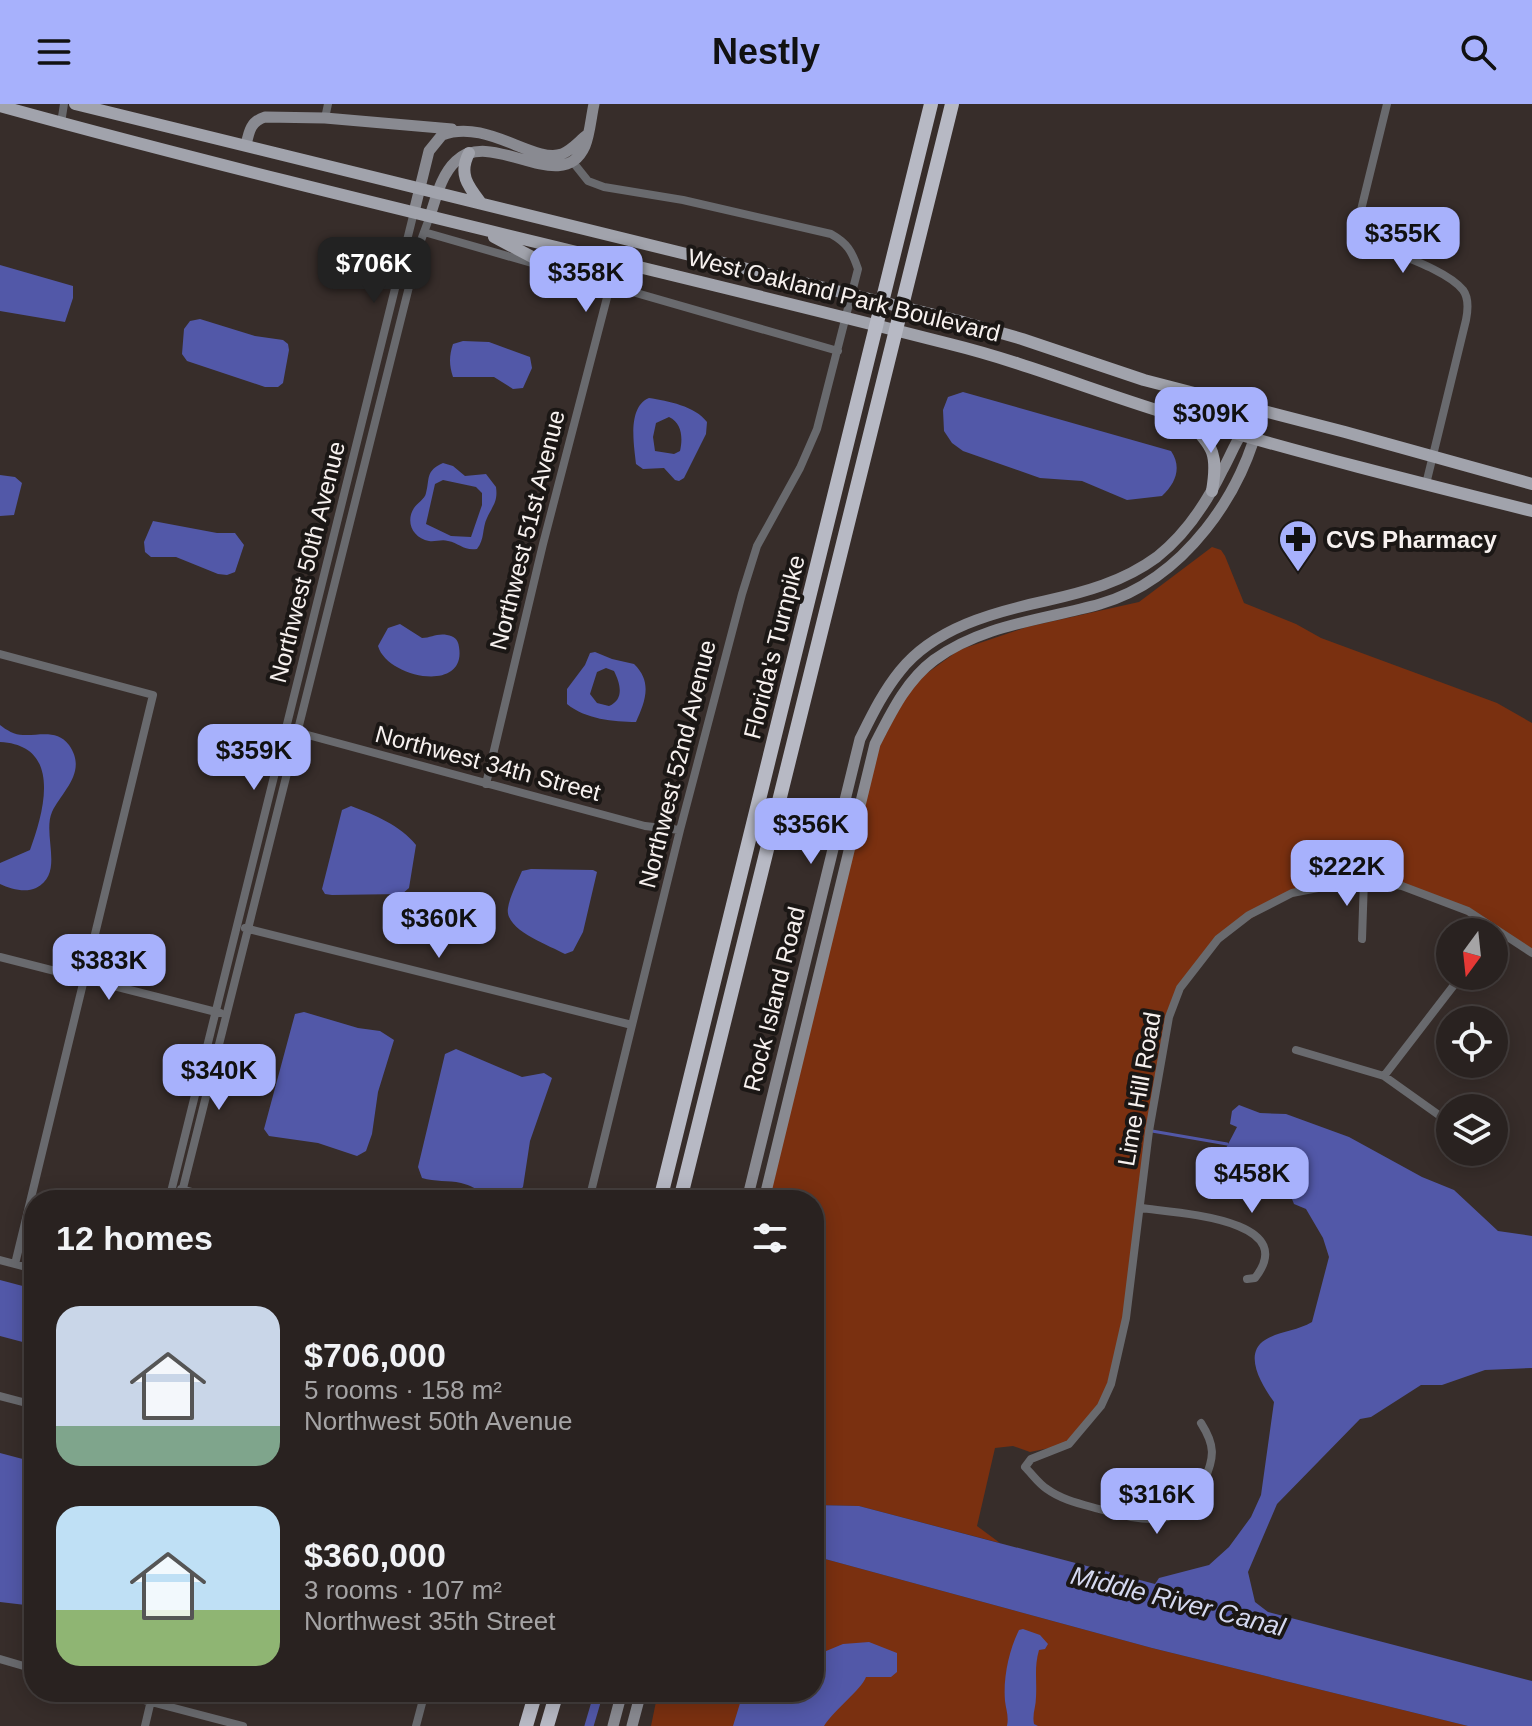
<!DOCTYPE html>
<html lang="en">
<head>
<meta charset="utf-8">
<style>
  :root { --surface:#292220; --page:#312a29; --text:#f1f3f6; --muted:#a5a4a5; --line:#453f3e; --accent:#a7b1fc }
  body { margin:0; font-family:Helvetica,sans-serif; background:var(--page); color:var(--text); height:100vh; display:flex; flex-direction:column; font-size:30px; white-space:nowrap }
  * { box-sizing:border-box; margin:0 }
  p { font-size:26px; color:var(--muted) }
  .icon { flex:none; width:44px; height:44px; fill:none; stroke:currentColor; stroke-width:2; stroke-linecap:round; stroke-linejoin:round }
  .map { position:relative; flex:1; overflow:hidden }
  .panel { position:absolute; left:24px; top:1086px; width:800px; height:512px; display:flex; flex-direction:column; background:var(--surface); border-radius:32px; box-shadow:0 4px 20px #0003,0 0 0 2px var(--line) }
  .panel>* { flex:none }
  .needle { width:52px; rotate:195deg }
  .tools { position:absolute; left:1436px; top:814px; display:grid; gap:16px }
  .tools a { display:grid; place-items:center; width:72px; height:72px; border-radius:50%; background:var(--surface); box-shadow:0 4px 20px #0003,0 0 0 2px var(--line); font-size:40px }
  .price { position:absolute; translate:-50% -68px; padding:0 18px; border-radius:16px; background:var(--accent); color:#111; font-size:26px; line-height:52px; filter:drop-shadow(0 2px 4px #0008) }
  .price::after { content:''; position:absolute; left:50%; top:48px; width:24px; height:18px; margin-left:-12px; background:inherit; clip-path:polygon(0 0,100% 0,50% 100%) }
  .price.on { background:#222; color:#fff }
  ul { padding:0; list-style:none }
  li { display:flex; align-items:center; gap:24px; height:200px; padding:0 32px }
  li span { display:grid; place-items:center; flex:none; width:224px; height:160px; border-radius:24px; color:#555 }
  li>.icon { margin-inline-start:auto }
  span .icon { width:96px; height:96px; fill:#fffc; stroke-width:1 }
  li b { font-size:34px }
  h2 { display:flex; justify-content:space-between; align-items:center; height:96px; padding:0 32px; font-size:34px }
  header { display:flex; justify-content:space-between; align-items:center; height:104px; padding:0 32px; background:var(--accent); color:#111; font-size:36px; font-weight:600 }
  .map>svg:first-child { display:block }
  .green { fill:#7a3010 }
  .water { fill:#5258a8; fill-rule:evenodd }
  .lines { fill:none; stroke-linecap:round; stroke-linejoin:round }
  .stream { stroke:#5258a8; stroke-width:3 }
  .canal { stroke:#5258a8; stroke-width:9 }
  .street { stroke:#696a6e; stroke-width:8 }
  .secondary { stroke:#898a91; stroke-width:11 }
  .primary { stroke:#a1a3ac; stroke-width:12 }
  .highway { stroke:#b7b9c4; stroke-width:14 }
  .labels { text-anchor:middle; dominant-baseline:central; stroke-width:8; stroke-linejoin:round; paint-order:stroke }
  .street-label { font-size:24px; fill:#f7f1ef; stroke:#1b1715 }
  .poi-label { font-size:24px; font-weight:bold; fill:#f7f1ef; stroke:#1b1715; text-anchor:start }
  .water-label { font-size:26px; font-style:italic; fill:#d5d9f0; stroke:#1b1715 }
</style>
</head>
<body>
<header><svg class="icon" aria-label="menu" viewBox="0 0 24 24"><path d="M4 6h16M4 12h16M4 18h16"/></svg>Nestly<svg class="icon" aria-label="search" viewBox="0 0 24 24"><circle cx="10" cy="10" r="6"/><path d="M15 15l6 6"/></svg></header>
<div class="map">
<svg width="1532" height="1622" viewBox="0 0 1532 1622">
  <rect width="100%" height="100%" fill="#372d2a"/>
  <path class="green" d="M1212 443 1221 446 1225 452 1244 499 1296 520 1321 534 1497 599 1532 619V849L1496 826 1432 792 1364 775 1292 789 1218 835 1180 884 1170 912 1159 969 1126 1214 1101 1302 1069 1340 1030 1348 1013 1342 995 1344 977 1422 1000 1439 859 1402 814 1401V1096H768L879 643 912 580 959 546 1027 523 1139 498Z
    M814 1452 1152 1544 1468 1622H651L658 1588H814Z"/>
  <path class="water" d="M0 161 73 182V194L65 218 0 207Z
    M200 215 255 232 283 236 288 240 289 246 283 279 278 283H265L187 257 182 250 184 225 190 217Z
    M463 237 489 238 530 253 532 264 523 284 513 285 494 273H453C449 261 449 252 453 240Z
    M963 288 1171 347C1182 363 1176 379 1162 392L1127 396 1082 377 1040 374 963 347 952 339 944 327 943 306 948 293Z
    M649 294C668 297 695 302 707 318L706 330 684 374 679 377 675 376 664 364 643 365 636 360C634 341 627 303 649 294ZM669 313C682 319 683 334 680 347L674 350 655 347 653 333 656 319Z
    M443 359 453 362 465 372 486 370 496 383C498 398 493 401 487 414 482 424 485 435 477 445 464 447 459 439 448 437 442 435 435 438 429 437 413 434 405 418 414 404 417 399 425 395 426 389 430 375 425 367 443 359ZM443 376 476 383 482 389V401L471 433 451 432 426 420 435 380Z
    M0 371 15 373 22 379 14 411 0 412Z
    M153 417 217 429H235L244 441 235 468 227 471 218 470 176 453H151L145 448 144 438Z
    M400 520 422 534C431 534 437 529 447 531 454 532 458 535 459 543 467 590 387 574 378 542L388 524Z
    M595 548 612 555 634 560C653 578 645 598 636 618 614 618 585 615 567 600V585L585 561 590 549ZM606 564 614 567C620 579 625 595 609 602L597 599 590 590 597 568Z
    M0 621C6 626 15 631 23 631 39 632 57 625 69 641 88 668 62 687 52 708 42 731 65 770 36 784 25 789 11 785 0 780V759L30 746C44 708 63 641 0 638Z
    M351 702C375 711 400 721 416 741L409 784 402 790 332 791 325 790 322 785 342 706Z
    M531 765 593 766 597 768 583 828 573 847 565 850C549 841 504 826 508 804 510 792 517 779 522 767Z
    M304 908 358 924 380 927 394 936 378 988 372 1030 366 1047 357 1052 318 1039 269 1032 264 1025 292 921 295 910Z
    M456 945 522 973 544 969 552 974 530 1037 523 1083 511 1096C491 1096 480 1084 461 1079 448 1076 435 1078 422 1074L418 1063 445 950Z
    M1239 1001 1260 1009 1286 1010 1349 1033 1422 1073 1454 1086 1498 1127 1532 1132V1264L1485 1266 1442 1281H1421L1371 1313 1360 1315 1277 1400 1248 1468 1255 1498 1268 1508 1532 1577V1622H1468L1152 1544 814 1452V1401L859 1402 1155 1480 1159 1474 1209 1461 1229 1443 1251 1413 1261 1391 1274 1298C1263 1283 1242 1250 1265 1236 1279 1227 1297 1227 1312 1218L1329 1153 1323 1134 1306 1105 1294 1100C1286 1076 1262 1075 1243 1065 1236 1061 1231 1053 1225 1046L1237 1023 1230 1020 1232 1007Z
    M0 1176 34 1185V1241L0 1232Z
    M0 1349 34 1358V1502L0 1498Z
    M1023 1525 1040 1531 1048 1540 1045 1545 1039 1546C1034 1563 1037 1576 1036 1593 1036 1603 1032 1610 1034 1620L1038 1622H1007C1009 1612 1006 1606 1005 1597 1003 1574 1009 1546 1019 1526Z
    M869 1538 897 1549V1568L891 1573H866C861 1586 835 1605 824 1622H733L741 1596 747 1588H814V1552L843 1540Z"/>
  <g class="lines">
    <path class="stream" d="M1152 1027 1227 1040"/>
    <path class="canal" d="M589 1622 599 1588"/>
    <path class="street" d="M1387 0 1359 114C1362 125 1364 133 1374 140 1398 151 1447 166 1463 186 1469 194 1468 206 1466 216L1426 380
      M325 14 328 0
      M61 19 64 0
      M572 57 588 77 604 83 683 96 831 130C847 139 852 147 858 165L817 325 800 364 757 442 742 490 680 726 589 1096
      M424 128 838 247
      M0 550 153 591 15 1160
      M293 627 645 722 680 726
      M486 680 543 440 610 182
      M245 824 632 921
      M1362 835 1364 775
      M0 853 220 909
      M1296 946 1384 972 1450 1019
      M1384 972 1461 872
      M181 1085 222 1096
      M169 1096 414 108
      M180 1096 420 139 430 112
      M1141 1104C1174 1109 1302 1114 1255 1174L1247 1175
      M0 1156 34 1165
      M0 1292 34 1301
      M1201 1319C1215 1341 1215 1353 1204 1377 1182 1428 1143 1417 1099 1405 1081 1400 1062 1396 1047 1385 1039 1380 1032 1370 1025 1363L1031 1355 1069 1340 1101 1302 1111 1280 1126 1214 1149 1027 1169 913 1180 884 1218 835 1249 811 1292 789 1364 775 1402 782 1468 807 1532 849
      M0 1555 34 1565
      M113 1588 243 1622
      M145 1622 153 1588
      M416 1622 425 1588"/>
    <path class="secondary" d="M246 41C249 27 251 17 265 13L325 14 452 25
      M414 108 429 47 442 31C487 14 533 60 562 50 572 46 579 37 587 31
      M430 112C436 94 441 71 456 57 492 23 562 94 585 42 590 30 591 13 594 0
      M747 1096 860 635C872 611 883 588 900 567 934 524 994 508 1045 497 1085 488 1123 478 1157 453 1186 430 1206 400 1222 367 1229 355 1234 341 1242 329 1248 321 1255 314 1262 306
      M764 1096 875 640C891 609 906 577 934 556 983 520 1044 516 1100 500 1183 476 1245 389 1261 308
      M613 1622 622 1588
      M632 1622 641 1588"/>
    <path class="primary" d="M75 0 959 217 1022 235 1144 276 1345 328 1532 380
      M0 2C315 89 634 159 950 240 1031 260 1106 292 1186 315 1300 349 1416 378 1532 407
      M469 49C458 70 468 82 481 99
      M494 133 559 167
      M1189 318C1214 343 1218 351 1212 387"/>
    <path class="highway" d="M660 1096 931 0
      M680 1096 952 0
      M526 1622 536 1588
      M547 1622 557 1588"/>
  </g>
  <defs>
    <g id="pharmacy-pin" transform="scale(2)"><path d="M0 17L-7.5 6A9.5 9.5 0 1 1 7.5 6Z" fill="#a7b1fc" stroke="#1b1715"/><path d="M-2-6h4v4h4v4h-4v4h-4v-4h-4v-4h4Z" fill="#111"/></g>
  </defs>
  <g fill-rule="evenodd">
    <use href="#pharmacy-pin" x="1298" y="435"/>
  </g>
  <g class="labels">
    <g class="street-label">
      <text transform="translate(844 191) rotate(14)">West Oakland Park Boulevard</text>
      <text transform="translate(527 426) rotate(-76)">Northwest 51st Avenue</text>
      <text transform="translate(307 458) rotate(-76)">Northwest 50th Avenue</text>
      <text transform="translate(774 543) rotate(-76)">Florida's Turnpike</text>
      <text transform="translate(488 659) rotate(15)">Northwest 34th Street</text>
      <text transform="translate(677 660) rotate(-76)">Northwest 52nd Avenue</text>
      <text transform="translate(774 895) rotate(-76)">Rock Island Road</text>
      <text transform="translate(1139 985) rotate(-80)">Lime Hill Road</text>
    </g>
    <g class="poi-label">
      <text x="1326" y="435">CVS Pharmacy</text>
    </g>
    <g class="water-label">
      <text transform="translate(1178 1497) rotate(14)">Middle River Canal</text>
    </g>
  </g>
</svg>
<div class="tools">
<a><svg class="needle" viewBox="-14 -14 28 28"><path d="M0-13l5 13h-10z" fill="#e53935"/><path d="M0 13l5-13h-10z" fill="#a5a4a5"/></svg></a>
<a><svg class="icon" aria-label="locate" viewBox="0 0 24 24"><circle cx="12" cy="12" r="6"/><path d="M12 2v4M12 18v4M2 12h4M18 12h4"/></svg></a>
<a><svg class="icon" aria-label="layers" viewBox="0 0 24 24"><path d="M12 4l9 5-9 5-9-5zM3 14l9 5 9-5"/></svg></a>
</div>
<b class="price" style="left:1403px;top:171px">$355K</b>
<b class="price on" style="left:374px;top:201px">$706K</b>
<b class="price" style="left:586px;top:210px">$358K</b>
<b class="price" style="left:1211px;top:351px">$309K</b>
<b class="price" style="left:254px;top:688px">$359K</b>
<b class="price" style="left:811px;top:762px">$356K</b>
<b class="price" style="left:1347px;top:804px">$222K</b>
<b class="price" style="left:439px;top:856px">$360K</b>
<b class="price" style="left:109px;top:898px">$383K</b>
<b class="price" style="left:219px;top:1008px">$340K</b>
<b class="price" style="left:1252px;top:1111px">$458K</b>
<b class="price" style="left:1157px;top:1432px">$316K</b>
<section class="panel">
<h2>12 homes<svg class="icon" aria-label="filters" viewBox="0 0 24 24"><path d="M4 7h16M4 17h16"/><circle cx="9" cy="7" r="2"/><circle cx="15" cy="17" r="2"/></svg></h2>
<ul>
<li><span style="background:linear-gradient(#c9d6e8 75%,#7fa58c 0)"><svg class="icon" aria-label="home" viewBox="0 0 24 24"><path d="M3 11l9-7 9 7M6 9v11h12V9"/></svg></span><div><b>$706,000</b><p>5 rooms · 158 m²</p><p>Northwest 50th Avenue</p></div></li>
<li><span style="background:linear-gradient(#bfe0f5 65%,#8fb573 0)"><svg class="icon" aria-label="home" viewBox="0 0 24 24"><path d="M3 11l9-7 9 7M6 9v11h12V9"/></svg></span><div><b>$360,000</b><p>3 rooms · 107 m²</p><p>Northwest 35th Street</p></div></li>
</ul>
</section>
</div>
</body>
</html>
